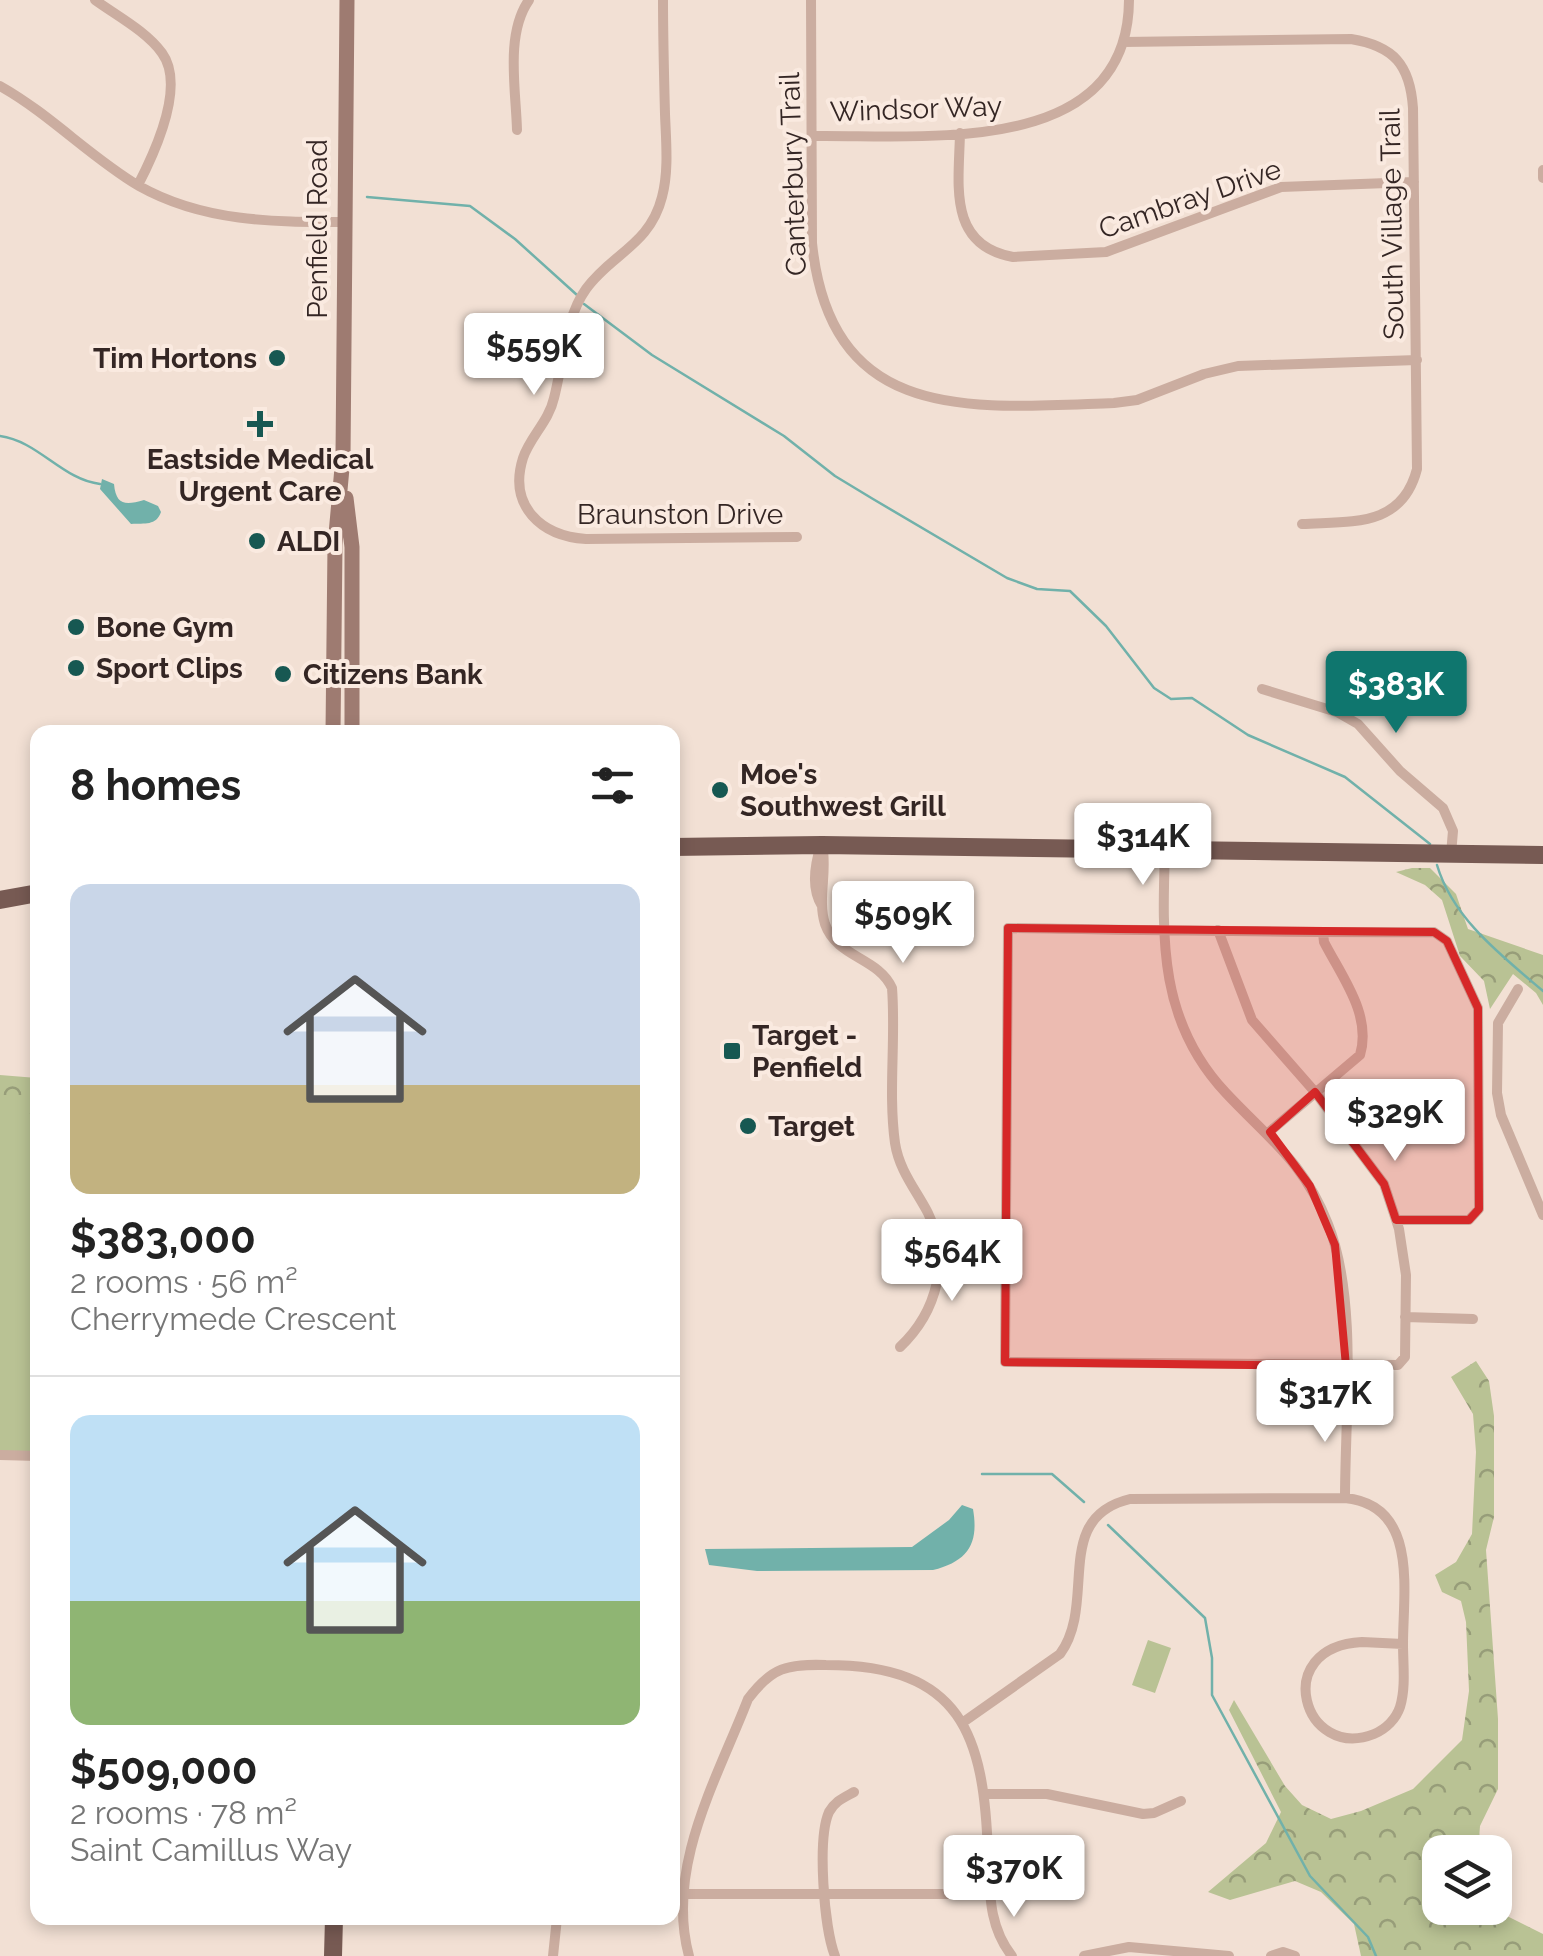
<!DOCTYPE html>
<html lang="en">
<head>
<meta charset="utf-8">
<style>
  :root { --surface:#fff; --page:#f6f6f6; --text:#222; --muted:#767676; --line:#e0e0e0; --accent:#0f766e }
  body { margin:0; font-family:Raleway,sans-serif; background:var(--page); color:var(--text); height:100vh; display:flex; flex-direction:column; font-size:38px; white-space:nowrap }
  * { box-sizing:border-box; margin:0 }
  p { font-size:32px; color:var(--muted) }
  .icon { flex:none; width:55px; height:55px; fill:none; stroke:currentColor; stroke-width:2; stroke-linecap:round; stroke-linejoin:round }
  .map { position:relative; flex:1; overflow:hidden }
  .panel { position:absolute; left:30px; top:725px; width:650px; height:1200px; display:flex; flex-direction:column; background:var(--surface); border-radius:20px; box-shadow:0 5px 15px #0003 }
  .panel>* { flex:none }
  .buttons { position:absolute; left:1422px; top:1835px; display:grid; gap:20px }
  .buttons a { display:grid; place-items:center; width:90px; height:90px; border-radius:20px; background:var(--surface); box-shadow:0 5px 15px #0003; font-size:50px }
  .price { position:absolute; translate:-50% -85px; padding:0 22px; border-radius:10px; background:#fff; color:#222; font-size:32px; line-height:65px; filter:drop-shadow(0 2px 5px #0008) }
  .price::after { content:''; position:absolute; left:50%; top:60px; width:30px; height:22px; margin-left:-15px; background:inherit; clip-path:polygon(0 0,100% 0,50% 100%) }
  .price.selected { background:var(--accent); color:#fff }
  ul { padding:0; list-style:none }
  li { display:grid; align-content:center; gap:20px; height:530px; padding:0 40px }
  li+li { border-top:2px solid var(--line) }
  li span { display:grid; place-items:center; height:310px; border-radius:20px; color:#555 }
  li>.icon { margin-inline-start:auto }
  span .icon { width:180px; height:180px; fill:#fffc; stroke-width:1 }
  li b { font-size:42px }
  h2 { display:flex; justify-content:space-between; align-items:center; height:120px; padding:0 40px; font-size:42px }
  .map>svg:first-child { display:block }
  .green { fill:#b9c294 }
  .forest { fill:url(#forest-crowns) }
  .water { fill:#71b1aa }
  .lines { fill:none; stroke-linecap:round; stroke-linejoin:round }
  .stream { stroke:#71b1aa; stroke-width:2.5 }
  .minor { stroke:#cbada0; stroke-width:10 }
  .secondary { stroke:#9e7b71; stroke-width:15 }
  .primary { stroke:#775a53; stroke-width:18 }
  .marked { fill:#d62828; fill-opacity:0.2; stroke:#d62828; stroke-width:8; stroke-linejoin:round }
  .poi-dot { fill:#175852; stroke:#faeae0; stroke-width:4 }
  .labels { text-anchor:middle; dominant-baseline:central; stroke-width:8; stroke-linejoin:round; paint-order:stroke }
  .street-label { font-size:28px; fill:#342624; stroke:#faeae0 }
  .poi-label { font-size:28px; font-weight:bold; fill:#342624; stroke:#faeae0; text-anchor:start }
</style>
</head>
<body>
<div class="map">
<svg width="1543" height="1956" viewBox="0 0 1543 1956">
  <defs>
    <pattern id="forest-crowns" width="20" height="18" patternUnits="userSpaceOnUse" patternTransform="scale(2.5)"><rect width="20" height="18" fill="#b9c294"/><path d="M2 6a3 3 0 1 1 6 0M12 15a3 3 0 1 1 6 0" fill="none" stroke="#979d79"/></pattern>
  </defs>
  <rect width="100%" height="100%" fill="#f2e0d4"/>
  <path class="green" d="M0 1096H37V1452L0 1451Z
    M1148 1640 1171 1648 1155 1693 1132 1685Z"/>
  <path class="forest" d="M1412 868H1430L1456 894 1468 929 1543 955V1005L1536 993 1513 974 1490 1009 1484 981 1460 956 1442 900 1425 885 1396 872Z
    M0 1075 37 1078V1114L0 1113Z
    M1476 1361 1489 1381 1494 1416V1517L1486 1550 1498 1719V1789L1480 1826 1478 1852H1440V1908H1495V1902L1503 1914 1543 1934V1956H1361L1354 1924 1321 1892 1295 1881 1230 1900 1208 1892 1266 1843 1281 1812 1229 1710 1234 1700 1285 1786 1302 1805 1331 1819 1361 1811 1413 1789 1462 1740 1469 1691 1466 1622 1461 1601 1442 1592 1435 1575 1456 1562 1472 1534 1476 1452 1473 1414 1451 1377Z"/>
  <path class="water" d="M102 479 114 484C116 506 126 505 144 500L158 506 161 512C156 526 145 523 131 524L100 489Z
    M962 1505 973 1509C979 1544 968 1561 933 1570L757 1571 709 1565 705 1549 912 1547 949 1520Z"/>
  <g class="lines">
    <path class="stream" d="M367 197 470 206 515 239 577 295
      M584 304 652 355 784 436 835 476 873 499 1007 578 1037 589 1070 591 1106 626 1154 688 1171 699 1192 698 1248 735 1345 777 1430 844
      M0 436C38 441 63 480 100 484
      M1437 865C1453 919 1502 956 1543 991
      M982 1474H1052L1084 1502
      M1108 1525 1205 1618 1212 1658V1695L1310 1876 1368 1937 1376 1956"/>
    <path class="minor" d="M95 0C117 16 146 31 162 53 186 86 155 152 138 185
      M663 0C663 38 664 76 665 114 666 141 669 171 662 197 650 245 611 254 586 289 565 318 563 364 554 398 549 421 530 437 523 458 508 506 541 536 586 539L797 537
      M811 0 812 243C831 426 973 408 1114 403L1137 400 1204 374 1238 366 1417 360
      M1123 42 1351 39C1394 46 1410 65 1413 108L1417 469C1402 528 1351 521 1302 524
      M0 86C50 114 90 157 139 186 203 222 273 222 344 222
      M517 130C516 90 505 34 529 0
      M960 133C959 184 947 245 1013 257L1106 252 1281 187 1414 182
      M812 136C920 134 1128 160 1129 0
      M1543 170V178
      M1262 689 1337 712 1358 724 1400 771 1443 808 1453 831 1451 854
      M821 845C815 864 811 889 822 906
      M822 845C828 870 817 899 825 924 837 958 878 957 892 988 896 1039 888 1092 895 1143 899 1170 916 1190 928 1213 951 1259 937 1312 900 1347
      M1165 849C1162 940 1159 1022 1226 1093 1269 1139 1304 1162 1328 1224 1358 1300 1345 1416 1345 1498
      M1218 930 1252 1020 1315 1092 1384 1184 1399 1229 1406 1275 1405 1357 1398 1365 1005 1362 1008 928C1150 930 1292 933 1434 932L1447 941 1478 1008 1479 1209 1469 1220H1396
      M1518 989 1498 1023 1497 1093 1501 1115 1543 1215
      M1268 1133 1360 1055C1372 1015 1342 977 1324 942L1323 933
      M1405 1317 1473 1319
      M0 1455 38 1456
      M1362 1642 1403 1644C1403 1664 1406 1688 1400 1707 1396 1719 1386 1729 1374 1734 1304 1762 1269 1647 1362 1642Z
      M962 1723 1060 1654C1098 1602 1051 1518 1130 1499L1345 1498C1419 1505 1403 1591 1403 1644
      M986 1794H1047L1143 1814 1154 1813 1181 1801
      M672 1894H990
      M553 1956 557 1918
      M689 1956C665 1868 717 1779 748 1699 772 1667 787 1664 826 1665 962 1665 984 1735 988 1854 990 1891 988 1926 1012 1956
      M835 1956C824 1928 817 1839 829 1812 835 1801 843 1798 854 1792
      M1084 1956 1129 1947 1229 1956
      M1271 1956 1283 1952 1295 1956"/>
    <path class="secondary" d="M346 498 352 547V732
      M333 732 335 545 343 457 347 0"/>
    <path class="primary" d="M672 847 822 845 1543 855
      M0 900 38 893
      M333 1956 334 1918"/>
  </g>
  <path class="marked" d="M1008 928 1434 932 1447 941 1478 1008 1479 1209 1469 1220H1396L1384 1184 1315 1092 1270 1132 1310 1186 1335 1245 1346 1366 1005 1362Z"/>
  <g class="poi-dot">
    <circle cx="277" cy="358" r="10"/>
    <path d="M255 409h10v10h10v10h-10v10h-10v-10h-10v-10h10z"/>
    <circle cx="257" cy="541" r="10"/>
    <circle cx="76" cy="627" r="10"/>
    <circle cx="76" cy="668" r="10"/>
    <circle cx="283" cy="674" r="10"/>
    <circle cx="720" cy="790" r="10"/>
    <rect x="722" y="1041" width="20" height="20" rx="5"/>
    <circle cx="748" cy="1126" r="10"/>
  </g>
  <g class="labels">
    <g class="street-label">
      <text transform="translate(916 109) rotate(-2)">Windsor Way</text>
      <text transform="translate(793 174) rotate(-92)">Canterbury Trail</text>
      <text transform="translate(1190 199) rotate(-19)">Cambray Drive</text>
      <text transform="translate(1392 224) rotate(-91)">South Village Trail</text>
      <text transform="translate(317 229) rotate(-90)">Penfield Road</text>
      <text x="680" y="514">Braunston Drive</text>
    </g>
    <g class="poi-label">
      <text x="257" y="358" text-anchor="end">Tim Hortons</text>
      <text x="260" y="459" text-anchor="middle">Eastside Medical<tspan x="260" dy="32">Urgent Care</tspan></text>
      <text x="277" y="541">ALDI</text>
      <text x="96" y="627">Bone Gym</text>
      <text x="96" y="668">Sport Clips</text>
      <text x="303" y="674">Citizens Bank</text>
      <text x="740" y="774">Moe's<tspan x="740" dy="32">Southwest Grill</tspan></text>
      <text x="752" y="1035">Target -<tspan x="752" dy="32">Penfield</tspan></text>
      <text x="768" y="1126">Target</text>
    </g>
  </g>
</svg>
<div class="buttons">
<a><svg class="icon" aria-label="layers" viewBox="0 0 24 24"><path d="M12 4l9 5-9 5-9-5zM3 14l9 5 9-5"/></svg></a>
</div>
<b class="price" style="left:534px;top:398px">$559K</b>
<b class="price selected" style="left:1396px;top:736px">$383K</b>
<b class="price" style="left:1143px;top:888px">$314K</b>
<b class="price" style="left:903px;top:966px">$509K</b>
<b class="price" style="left:1395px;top:1164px">$329K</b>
<b class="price" style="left:952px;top:1304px">$564K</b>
<b class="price" style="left:1325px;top:1445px">$317K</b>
<b class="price" style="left:1014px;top:1920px">$370K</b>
<section class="panel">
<h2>8 homes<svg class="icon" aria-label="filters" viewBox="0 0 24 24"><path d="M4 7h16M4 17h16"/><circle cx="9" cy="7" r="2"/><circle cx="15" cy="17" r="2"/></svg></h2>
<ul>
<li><span style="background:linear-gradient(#c9d6e8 65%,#c2b280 0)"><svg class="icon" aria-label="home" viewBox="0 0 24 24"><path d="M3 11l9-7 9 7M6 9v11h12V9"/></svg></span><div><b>$383,000</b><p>2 rooms · 56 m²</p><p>Cherrymede Crescent</p></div></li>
<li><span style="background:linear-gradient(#bfe0f5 60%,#8fb573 0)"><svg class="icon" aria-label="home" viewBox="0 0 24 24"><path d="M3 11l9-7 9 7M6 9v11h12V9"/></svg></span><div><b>$509,000</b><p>2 rooms · 78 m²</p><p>Saint Camillus Way</p></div></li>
</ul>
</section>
</div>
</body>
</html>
